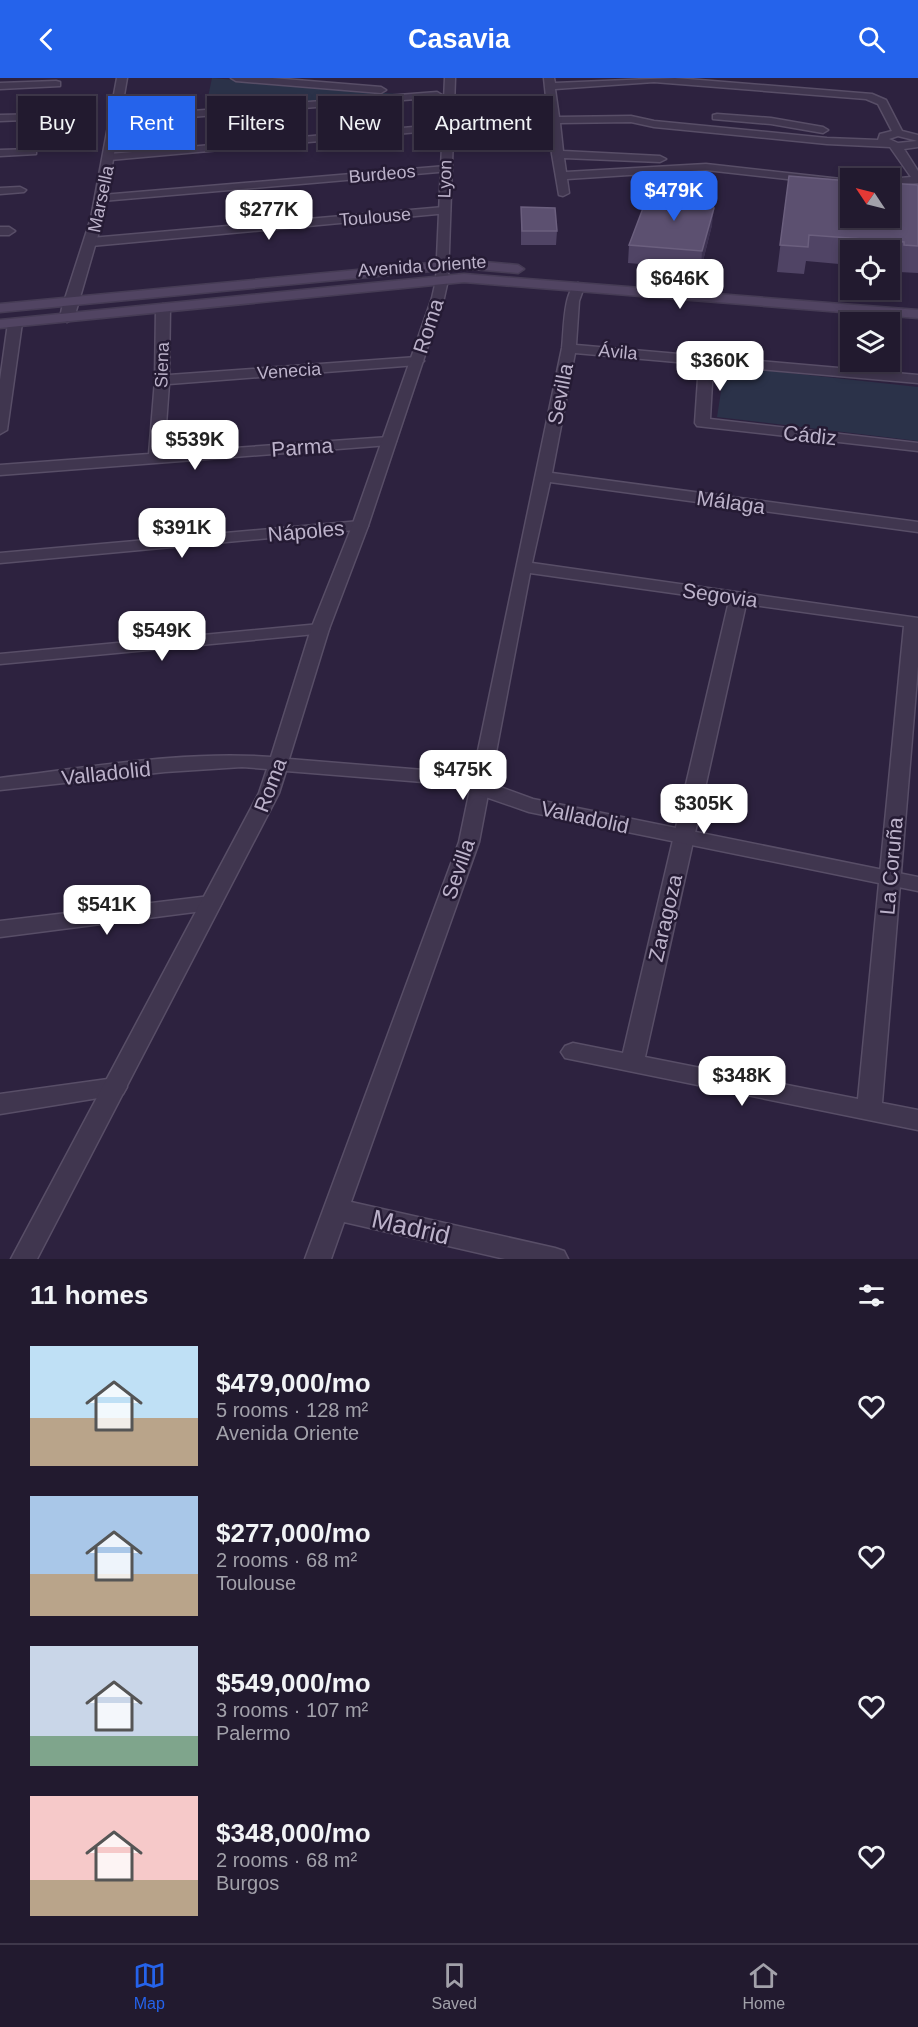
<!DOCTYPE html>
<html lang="en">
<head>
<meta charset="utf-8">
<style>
  :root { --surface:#221a2f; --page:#2e273b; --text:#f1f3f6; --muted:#a2a1aa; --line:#3f384b; --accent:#2563eb }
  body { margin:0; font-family:Arial,sans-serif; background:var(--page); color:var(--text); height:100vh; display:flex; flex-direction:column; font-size:22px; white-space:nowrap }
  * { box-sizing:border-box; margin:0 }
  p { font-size:20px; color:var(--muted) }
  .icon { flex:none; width:33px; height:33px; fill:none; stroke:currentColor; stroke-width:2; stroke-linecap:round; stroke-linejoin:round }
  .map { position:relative; height:1181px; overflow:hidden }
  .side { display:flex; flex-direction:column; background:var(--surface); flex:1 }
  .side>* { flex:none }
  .hud { position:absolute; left:18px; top:18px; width:600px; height:54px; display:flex; gap:12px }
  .needle { width:39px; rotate:305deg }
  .fabs { position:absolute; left:840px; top:90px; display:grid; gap:12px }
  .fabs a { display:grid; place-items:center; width:60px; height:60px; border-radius:0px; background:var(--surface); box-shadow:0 3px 9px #0003,0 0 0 2px var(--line); font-size:30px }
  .price { position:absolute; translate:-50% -51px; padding:0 14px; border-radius:12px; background:#fff; color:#222; font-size:20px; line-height:39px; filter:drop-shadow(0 2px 3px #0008) }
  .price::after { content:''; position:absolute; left:50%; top:36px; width:18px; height:14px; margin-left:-9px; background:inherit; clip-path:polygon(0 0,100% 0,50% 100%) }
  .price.selected { background:var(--accent); color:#fff }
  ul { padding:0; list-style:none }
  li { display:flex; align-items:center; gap:18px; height:150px; padding:0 30px }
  li span { display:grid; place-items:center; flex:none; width:168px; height:120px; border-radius:0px; color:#555 }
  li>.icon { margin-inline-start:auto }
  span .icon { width:72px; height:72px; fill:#fffc; stroke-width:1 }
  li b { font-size:26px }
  h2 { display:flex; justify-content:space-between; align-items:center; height:72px; padding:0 30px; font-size:26px }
  .chip { padding:0 21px; border-radius:0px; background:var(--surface); box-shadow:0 3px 9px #0003,0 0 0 2px var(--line); font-size:21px; line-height:54px }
  .chip.selected { background:var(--accent); color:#fff }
  header { display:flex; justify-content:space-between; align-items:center; height:78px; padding:0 30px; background:var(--accent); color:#fff; font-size:27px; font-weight:600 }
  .menu { display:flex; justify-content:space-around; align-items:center; height:84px; border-top:2px solid var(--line); background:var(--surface); font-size:16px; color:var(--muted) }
  .menu a { display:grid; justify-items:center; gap:3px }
  .menu .selected { color:var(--accent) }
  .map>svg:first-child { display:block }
  .green { fill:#2b3249 }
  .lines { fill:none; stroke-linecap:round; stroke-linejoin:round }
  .minor-casing { stroke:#584e67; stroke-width:3 }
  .tertiary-casing { stroke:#584e67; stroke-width:3 }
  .secondary-casing { stroke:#463c55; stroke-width:3 }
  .minor { fill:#40364f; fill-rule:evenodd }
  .tertiary { fill:#40364f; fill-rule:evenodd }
  .secondary { fill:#514462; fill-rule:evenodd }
  .wall { fill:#504465 }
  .shaded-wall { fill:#3d3251 }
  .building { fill:#5c5070; stroke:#6b5f7e; stroke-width:1.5 }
  .labels { text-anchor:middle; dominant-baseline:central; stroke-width:5; stroke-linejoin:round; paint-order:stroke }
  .far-street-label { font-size:18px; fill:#bcb2ca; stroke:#251b34 }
  .street-label { font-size:21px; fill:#bcb2ca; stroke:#251b34 }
  .near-street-label { font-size:26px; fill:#bcb2ca; stroke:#251b34 }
</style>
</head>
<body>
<header><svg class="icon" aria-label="back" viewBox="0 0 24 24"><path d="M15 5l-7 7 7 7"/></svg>Casavia<svg class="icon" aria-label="search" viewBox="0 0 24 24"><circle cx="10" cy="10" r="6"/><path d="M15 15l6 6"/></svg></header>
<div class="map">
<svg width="918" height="1181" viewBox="0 0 918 1181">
  <rect width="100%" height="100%" fill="#2d223f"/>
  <path class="green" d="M212 0 409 17 205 33Z
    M725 288 918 309V363L717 339Z"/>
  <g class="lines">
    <g class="minor-casing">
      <path id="minor" d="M231 0H272L381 9 386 12 381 15 236 3Z
        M544 0H554L555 5 675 0 872 16 886 22 902 53 918 57V69L904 71 918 93V105L890 107V101L911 99 890 69 827 66 654 49 631 44 560 45 563 73 660 78 666 81 660 84 564 80 566 94 706 86 850 102V108L706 92 567 101 569 115 563 118 559 117 552 76ZM654 4 866 21 878 26 892 53 880 56 878 62 827 60 654 43 631 38 559 39 555 11ZM898 58 914 62 917 63 898 65 889 61Z
        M56 3 60 4V8L0 11V5Z
        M437 14 442 17 441 19 116 45 111 42 116 39Z
        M46 36 50 37V41L0 43V37Z
        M717 36 771 40 823 49 828 52 823 55 771 46 713 41V37Z
        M447 46 452 49 451 51 110 82 105 79 110 76Z
        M32 71 36 72V76L0 78V72Z
        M446 88 452 91 450 93 102 123 96 120 102 117Z
        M20 109 26 112 24 114 0 116V110Z
        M444 129 450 133 448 135 91 168 85 164 91 160Z
        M0 149H9L15 153 9 157H0Z
        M578 205 584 209 579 223 576 267 918 297V305L713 287 710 341 918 365V373L697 348 695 345 699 286 575 275 552 395 918 444V454L550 404 532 485 918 540V588L882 1025 918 1032V1052L565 980 561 974 565 968 573 965 623 975 729 523 530 495 479 764 351 1124 555 1170 564 1173 568 1181H505L344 1144 331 1181H305L459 764 562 270C564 256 563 210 578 205ZM746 526 904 548 858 1021 645 979Z
        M163 226 170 230 169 297 417 279 424 283 417 287 169 306 164 375 389 359 396 363 389 367 0 397V387L149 376 155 302 156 230Z
        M15 241 22 245 7 352 0 356V302L8 245Z
        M360 443 366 445 368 448 366 451 0 485V475Z
        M320 546 326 547 329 551 326 555 0 586V576Z
        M210 818 218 821 221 826 218 831 0 859V843Z
        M115 1000 123 1002 127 1009 123 1016 0 1036V1016Z"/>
    </g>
    <g class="tertiary-casing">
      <path id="tertiary" d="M117 0H127L103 140 74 240 67 244 60 240 62 230 91 140Z
        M445 0H455L448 202 444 220 368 448 329 551 289 681 448 694 476 700 533 721 918 799V813L529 734 448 706 286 693 279 715 37 1181H11L259 715 267 691 242 689 165 694 0 712V700C87 690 184 672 271 679L311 551 352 448 432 220 436 202Z"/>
    </g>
    <g class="secondary-casing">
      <path id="secondary" d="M473 183 518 187 524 191 518 195 473 191 442 192 0 234V226L442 184Z
        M464 196 918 232V240L464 204 0 250V242Z"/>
    </g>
    <use href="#minor" class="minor"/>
    <use href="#tertiary" class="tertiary"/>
    <use href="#secondary" class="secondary"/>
  </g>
  <path class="wall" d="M789 98 918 107V195L899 194V190H890V172H850V187L806 183 804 196 777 194Z
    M521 129 557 153 556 167H521Z
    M712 147 701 191 628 185 629 167Z"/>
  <path class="shaded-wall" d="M714 130 712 147 701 191 702 173Z"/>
  <path class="building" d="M789 98 850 103V140H890V105L918 107V168L904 167V164L809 157 808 169 780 167Z
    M707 115 714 130 702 173 629 167 648 117Z
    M521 129 555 130 557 153H522Z"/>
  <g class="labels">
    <g class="far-street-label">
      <text transform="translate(382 96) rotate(-5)">Burdeos</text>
      <text transform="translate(445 101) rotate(-88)">Lyon</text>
      <text transform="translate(101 121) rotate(-78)">Marsella</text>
      <text transform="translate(375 139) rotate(-5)">Toulouse</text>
      <text transform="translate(422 188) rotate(-4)">Avenida Oriente</text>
      <text transform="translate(618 274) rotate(5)">Ávila</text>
      <text transform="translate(162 287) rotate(-88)">Siena</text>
      <text transform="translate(289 293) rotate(-4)">Venecia</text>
    </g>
    <g class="street-label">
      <text transform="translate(428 248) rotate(-72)">Roma</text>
      <text transform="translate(560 316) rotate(-79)">Sevilla</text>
      <text transform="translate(810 357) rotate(6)">Cádiz</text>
      <text transform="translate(302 369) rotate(-4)">Parma</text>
      <text transform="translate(731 424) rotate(8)">Málaga</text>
      <text transform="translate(306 453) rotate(-5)">Nápoles</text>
      <text transform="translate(720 517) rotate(8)">Segovia</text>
      <text transform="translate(106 695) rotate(-6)">Valladolid</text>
      <text transform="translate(270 707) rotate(-69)">Roma</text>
      <text transform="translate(585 739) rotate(12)">Valladolid</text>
      <text transform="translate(891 788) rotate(-85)">La Coruña</text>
      <text transform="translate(458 791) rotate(-71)">Sevilla</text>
      <text transform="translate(665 840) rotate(-77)">Zaragoza</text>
    </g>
    <g class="near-street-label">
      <text transform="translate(411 1149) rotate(13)">Madrid</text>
    </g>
  </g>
</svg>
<div class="fabs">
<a><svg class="needle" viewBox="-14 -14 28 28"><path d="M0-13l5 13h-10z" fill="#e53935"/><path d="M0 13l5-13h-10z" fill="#a2a1aa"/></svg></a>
<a><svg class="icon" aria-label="locate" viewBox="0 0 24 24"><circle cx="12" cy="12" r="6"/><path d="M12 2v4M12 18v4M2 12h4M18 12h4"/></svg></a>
<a><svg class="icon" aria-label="layers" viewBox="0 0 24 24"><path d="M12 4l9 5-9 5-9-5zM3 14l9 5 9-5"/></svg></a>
</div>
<b class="price selected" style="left:674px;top:144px">$479K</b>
<b class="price" style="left:269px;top:163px">$277K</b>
<b class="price" style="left:680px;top:232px">$646K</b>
<b class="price" style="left:720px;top:314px">$360K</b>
<b class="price" style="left:195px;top:393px">$539K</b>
<b class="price" style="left:182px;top:481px">$391K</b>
<b class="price" style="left:162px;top:584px">$549K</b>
<b class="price" style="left:463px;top:723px">$475K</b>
<b class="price" style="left:704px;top:757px">$305K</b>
<b class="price" style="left:107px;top:858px">$541K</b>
<b class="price" style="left:742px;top:1029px">$348K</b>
<div class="hud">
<a class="chip">Buy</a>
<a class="chip selected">Rent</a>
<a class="chip">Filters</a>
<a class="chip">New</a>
<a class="chip">Apartment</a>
</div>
</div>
<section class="side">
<h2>11 homes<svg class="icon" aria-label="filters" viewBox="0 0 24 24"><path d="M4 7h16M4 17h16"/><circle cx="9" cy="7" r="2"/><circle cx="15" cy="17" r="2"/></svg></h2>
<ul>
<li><span style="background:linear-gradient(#bfe0f5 60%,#b9a48a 0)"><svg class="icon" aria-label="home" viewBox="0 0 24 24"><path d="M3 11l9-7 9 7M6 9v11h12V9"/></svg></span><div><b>$479,000/mo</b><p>5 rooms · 128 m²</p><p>Avenida Oriente</p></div><svg class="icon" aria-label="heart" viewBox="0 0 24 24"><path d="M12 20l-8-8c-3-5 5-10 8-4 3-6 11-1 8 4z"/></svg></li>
<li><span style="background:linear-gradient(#a9c7e8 65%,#b9a48a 0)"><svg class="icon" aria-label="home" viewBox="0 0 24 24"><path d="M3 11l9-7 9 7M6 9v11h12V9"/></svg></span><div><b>$277,000/mo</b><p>2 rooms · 68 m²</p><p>Toulouse</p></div><svg class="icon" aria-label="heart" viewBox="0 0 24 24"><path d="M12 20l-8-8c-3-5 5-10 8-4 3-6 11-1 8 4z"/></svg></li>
<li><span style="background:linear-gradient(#c9d6e8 75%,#7fa58c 0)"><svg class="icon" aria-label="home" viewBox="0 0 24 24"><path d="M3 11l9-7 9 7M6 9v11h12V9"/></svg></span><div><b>$549,000/mo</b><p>3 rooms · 107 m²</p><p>Palermo</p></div><svg class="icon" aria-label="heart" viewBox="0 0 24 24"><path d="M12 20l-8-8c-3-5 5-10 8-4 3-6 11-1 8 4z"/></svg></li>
<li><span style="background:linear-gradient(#f6c9c9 70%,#b9a48a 0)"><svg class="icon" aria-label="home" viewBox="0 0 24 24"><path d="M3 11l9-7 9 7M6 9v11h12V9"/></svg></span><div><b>$348,000/mo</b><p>2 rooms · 68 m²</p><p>Burgos</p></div><svg class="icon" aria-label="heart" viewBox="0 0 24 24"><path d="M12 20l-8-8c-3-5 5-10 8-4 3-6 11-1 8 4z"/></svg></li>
</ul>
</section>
<nav class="menu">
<a class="selected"><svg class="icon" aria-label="map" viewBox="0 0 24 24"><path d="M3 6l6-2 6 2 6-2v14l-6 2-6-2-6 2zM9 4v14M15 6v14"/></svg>Map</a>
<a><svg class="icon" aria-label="saved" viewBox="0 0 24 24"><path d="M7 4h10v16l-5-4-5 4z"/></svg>Saved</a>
<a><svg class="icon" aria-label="home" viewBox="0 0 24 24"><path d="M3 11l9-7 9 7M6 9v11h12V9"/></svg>Home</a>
</nav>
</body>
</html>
